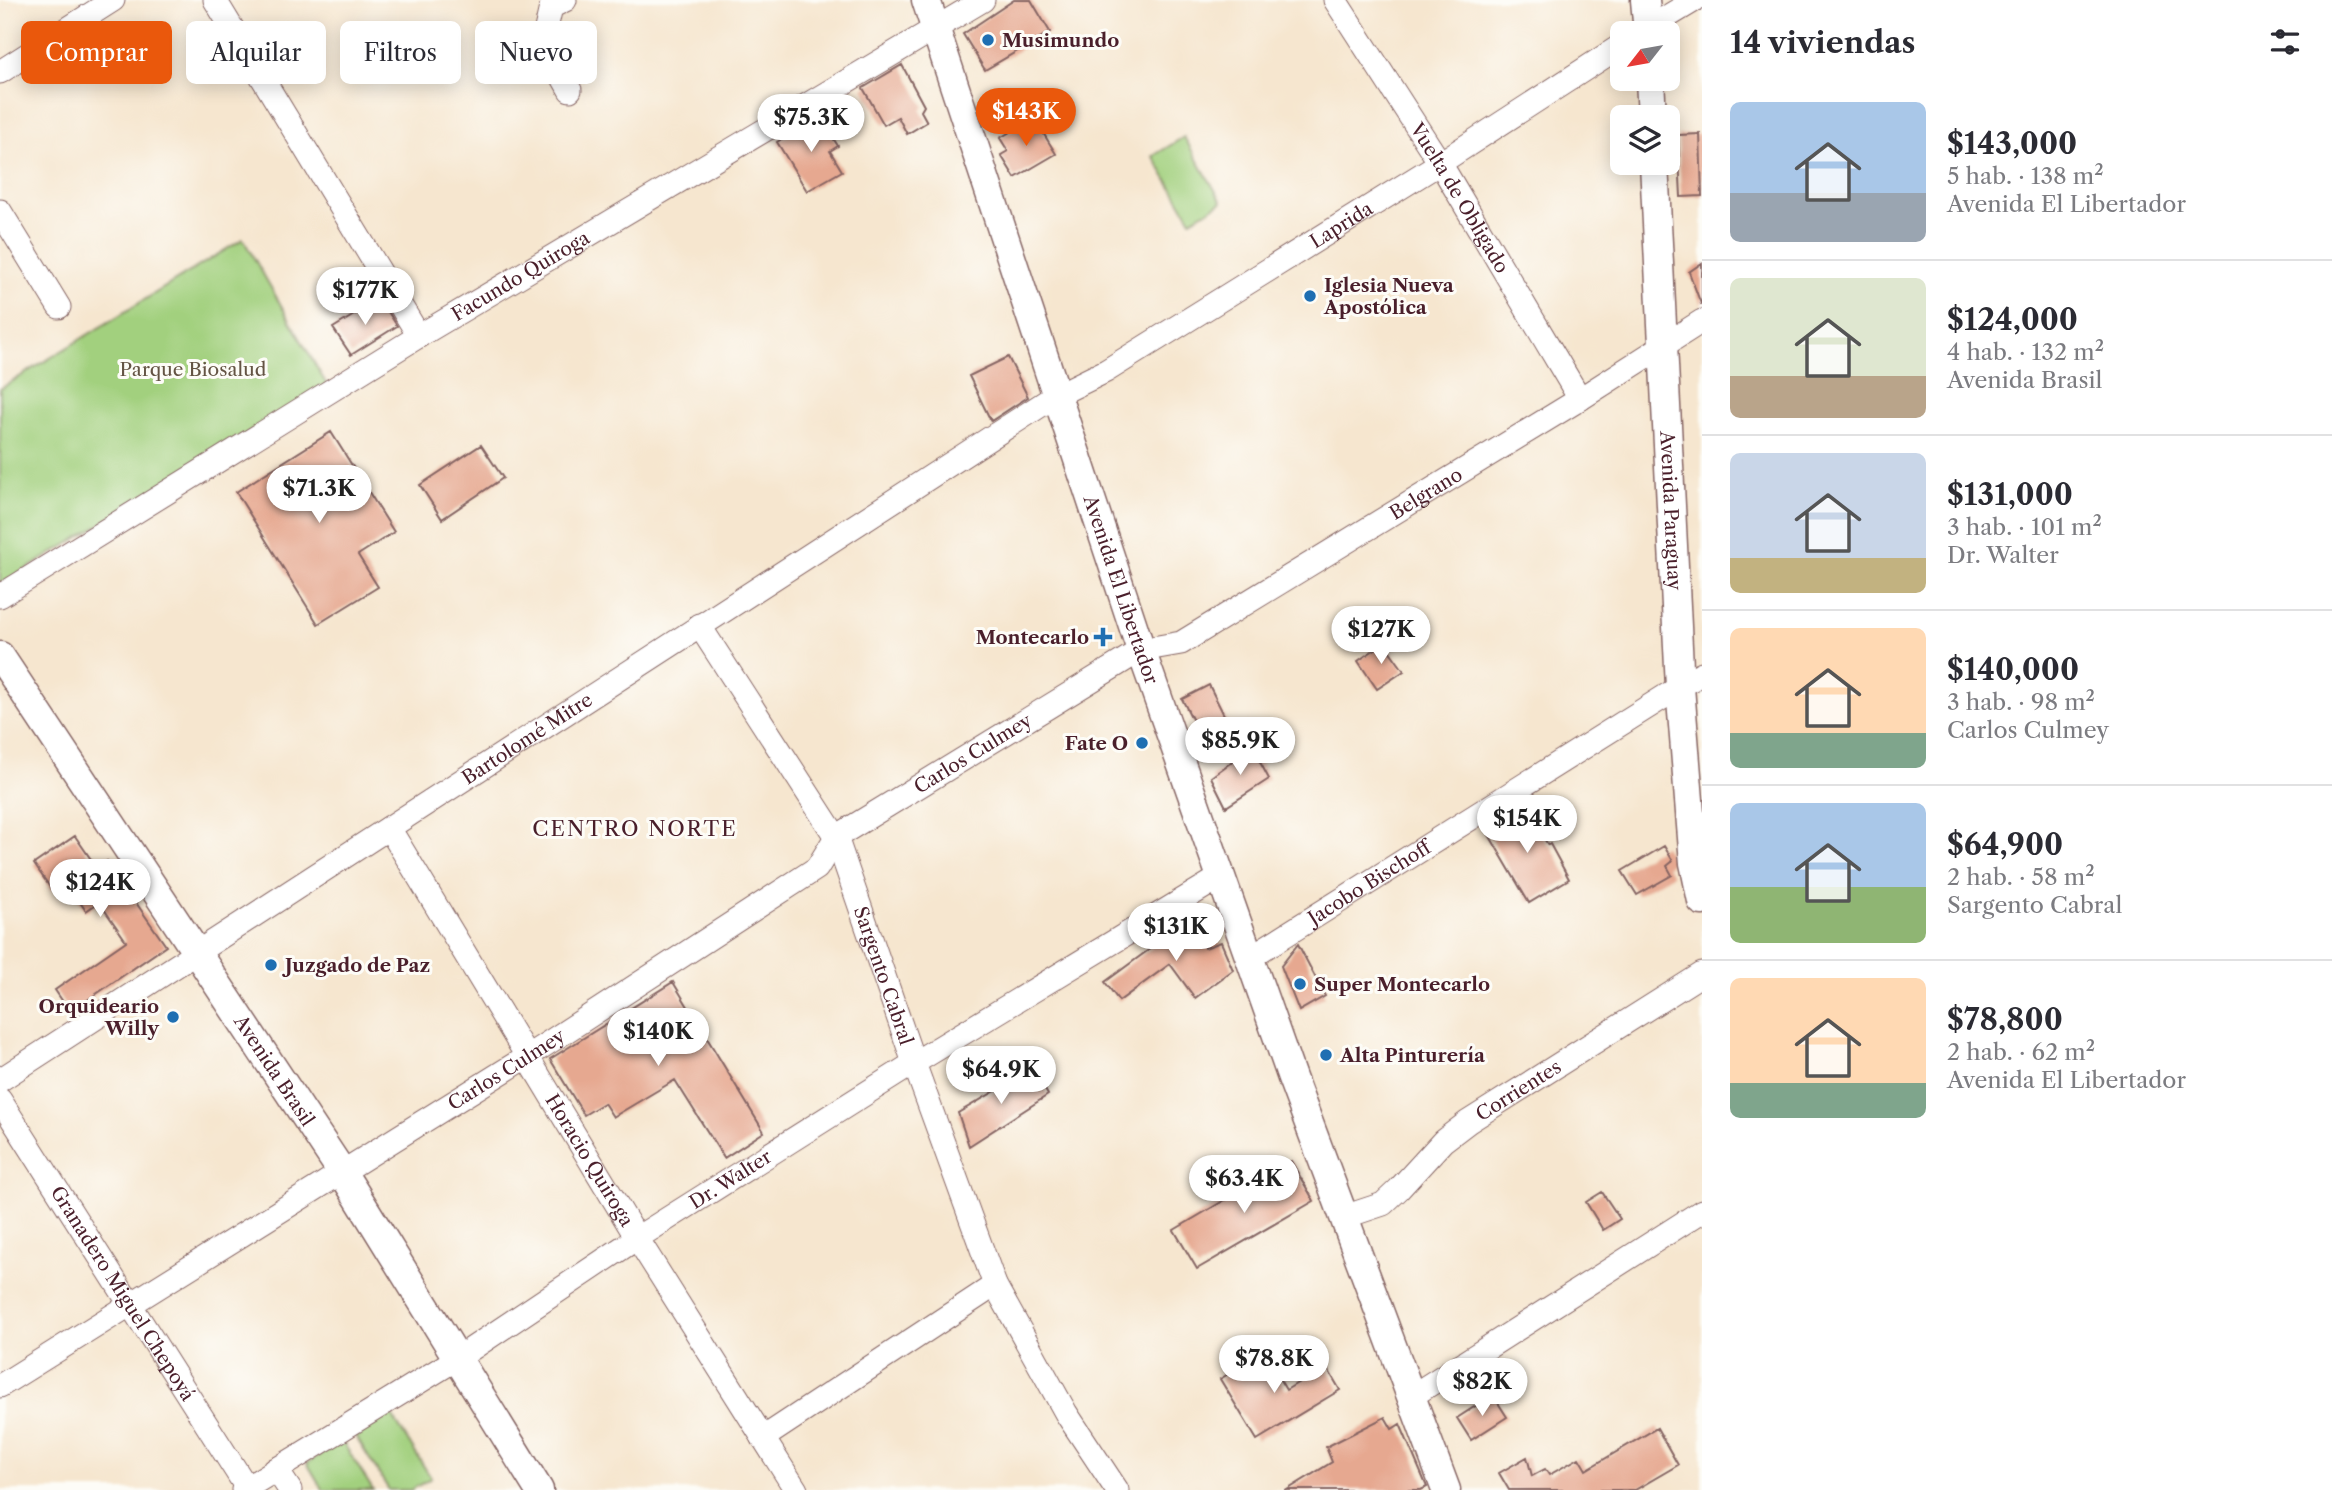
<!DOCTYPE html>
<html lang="es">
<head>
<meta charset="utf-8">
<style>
  :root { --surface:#fff; --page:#f2f2f3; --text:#2b2b33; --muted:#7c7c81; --line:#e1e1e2; --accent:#ea580c }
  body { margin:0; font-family:"Libre Caslon Text",serif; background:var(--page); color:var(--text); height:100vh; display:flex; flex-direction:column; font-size:26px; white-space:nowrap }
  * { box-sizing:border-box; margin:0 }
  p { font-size:23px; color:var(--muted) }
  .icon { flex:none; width:38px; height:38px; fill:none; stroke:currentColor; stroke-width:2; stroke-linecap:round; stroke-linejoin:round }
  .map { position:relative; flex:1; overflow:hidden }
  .details { display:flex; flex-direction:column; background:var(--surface); width:630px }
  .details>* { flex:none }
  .banner { position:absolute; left:21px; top:21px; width:665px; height:63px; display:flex; gap:14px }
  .needle { width:46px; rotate:239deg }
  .controls { position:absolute; left:1610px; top:21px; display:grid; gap:14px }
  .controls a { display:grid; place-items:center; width:70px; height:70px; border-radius:10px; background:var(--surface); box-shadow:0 4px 18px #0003; font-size:35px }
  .price { position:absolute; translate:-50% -60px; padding:0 16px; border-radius:24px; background:#fff; color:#222; font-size:23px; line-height:46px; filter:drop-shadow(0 2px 4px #0008) }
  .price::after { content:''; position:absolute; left:50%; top:42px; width:21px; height:16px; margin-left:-10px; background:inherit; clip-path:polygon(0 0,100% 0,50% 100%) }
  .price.current { background:var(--accent); color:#fff }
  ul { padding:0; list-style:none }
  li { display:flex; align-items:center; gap:21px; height:175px; padding:0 28px }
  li+li { border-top:2px solid var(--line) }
  li span { display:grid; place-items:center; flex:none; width:196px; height:140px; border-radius:10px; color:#555 }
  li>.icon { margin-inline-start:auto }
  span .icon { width:84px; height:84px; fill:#fffc; stroke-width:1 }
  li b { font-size:30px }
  h2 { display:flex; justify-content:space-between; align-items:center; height:84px; padding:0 28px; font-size:30px }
  .pill { padding:0 24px; border-radius:10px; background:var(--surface); box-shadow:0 4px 18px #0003; font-size:24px; line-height:63px }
  .pill.current { background:var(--accent); color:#fff }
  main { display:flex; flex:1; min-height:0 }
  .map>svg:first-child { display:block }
  .green { fill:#a2d07e; stroke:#767854; stroke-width:2 }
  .building { fill:#e6a890 }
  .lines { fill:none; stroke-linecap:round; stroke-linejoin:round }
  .minor-casing { stroke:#866564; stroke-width:25 }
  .major-casing { stroke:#866564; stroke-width:31 }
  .minor { stroke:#fff; stroke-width:23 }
  .major { stroke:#fff; stroke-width:28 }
  .poi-dot { fill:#1f6fb2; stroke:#fdfcf7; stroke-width:2.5 }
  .labels { text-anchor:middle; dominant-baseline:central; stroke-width:6; stroke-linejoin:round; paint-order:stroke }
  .poi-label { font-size:19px; font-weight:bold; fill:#4a1f2b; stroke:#fdfcf7; text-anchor:start }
  .street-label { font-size:19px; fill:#4a1f2b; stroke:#fdfcf7 }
  .park-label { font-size:19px; fill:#645444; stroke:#fdfcf7 }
  .neighbourhood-label { font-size:21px; letter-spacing:2px; fill:#4a1f2b; stroke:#fdfcf7 }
</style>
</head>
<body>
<main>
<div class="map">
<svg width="1702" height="1490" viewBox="0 0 1702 1490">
  <rect width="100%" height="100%" fill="#fdfcf7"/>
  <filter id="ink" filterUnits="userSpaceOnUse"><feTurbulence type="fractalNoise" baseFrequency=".0143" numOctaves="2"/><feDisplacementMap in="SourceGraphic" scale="14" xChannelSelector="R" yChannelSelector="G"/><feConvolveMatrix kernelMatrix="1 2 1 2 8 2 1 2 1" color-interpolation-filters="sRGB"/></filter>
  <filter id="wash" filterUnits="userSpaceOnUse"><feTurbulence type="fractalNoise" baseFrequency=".00686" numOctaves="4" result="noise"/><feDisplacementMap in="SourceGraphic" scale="28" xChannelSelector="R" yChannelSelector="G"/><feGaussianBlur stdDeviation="1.57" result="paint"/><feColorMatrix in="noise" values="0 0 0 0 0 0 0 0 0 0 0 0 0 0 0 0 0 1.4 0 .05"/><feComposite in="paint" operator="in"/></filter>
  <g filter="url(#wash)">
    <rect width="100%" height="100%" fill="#f6e6cf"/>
    <path class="green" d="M1184 137 1222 202 1191 220 1153 156Z
      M243 239 328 387 0 585V389Z
      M390 1412 431 1478 411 1490H389L354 1434Z
      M342 1441 373 1490H323L307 1463Z"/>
    <g id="blocks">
      <path class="building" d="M1014 0H1031L1050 32 985 70 963 34Z
        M902 65 924 106 921 111 927 122 907 134 898 117 884 125 863 88Z
        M1034 118 1056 154 1015 178 1001 155 1008 151 1000 138Z
        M821 119 838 146 830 151 842 171 807 191 777 142 793 132 794 135Z
        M1700 134 1702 196 1681 197 1678 135Z
        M1702 263V304H1701L1689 272Z
        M380 299 397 326 351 355 333 328Z
        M1008 357 1028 397 991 421 969 376Z
        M331 432 394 532 358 555 378 587 318 624 236 492Z
        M481 445 503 478 442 519 420 485Z
        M1384 643 1404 671 1377 689 1358 661Z
        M1209 685 1229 725 1202 739 1182 699Z
        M1252 747 1269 779 1226 807 1211 777Z
        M1525 807 1548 845 1550 844 1569 879 1529 903 1485 828Z
        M75 836 97 868 107 861 166 946 70 1012 55 990 126 941 99 902 86 911 65 880 52 890 34 864Z
        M1664 846 1673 861 1667 866 1672 875 1637 895 1622 871Z
        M1192 918 1205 948 1221 942 1233 970 1195 998 1170 964 1119 1001 1105 982Z
        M1298 944 1325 996 1299 1011 1281 966Z
        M673 982 764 1132 724 1158 675 1080 613 1117 604 1103 584 1115 550 1059Z
        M1033 1069 1048 1095 969 1146 958 1113Z
        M1291 1161 1314 1201 1197 1269 1174 1230Z
        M1602 1192 1620 1219 1603 1230 1586 1202Z
        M1264 1353 1286 1390 1326 1366 1340 1390 1257 1440 1220 1379Z
        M1493 1395 1507 1417 1471 1440 1457 1418Z
        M1385 1417 1392 1429 1400 1424 1427 1487 1421 1490H1287L1332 1462 1326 1447Z
        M1657 1428 1678 1465 1635 1490H1509L1499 1473 1527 1457 1532 1476 1545 1469 1549 1475 1579 1458 1586 1470Z"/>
    </g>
  </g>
  <g filter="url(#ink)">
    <use href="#blocks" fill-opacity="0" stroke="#866564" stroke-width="2"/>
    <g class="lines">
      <g class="minor-casing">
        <g id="minor">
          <path d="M215 0 419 336"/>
          <path d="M565 0 551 7 543 42 570 90"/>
          <path id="s1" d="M1335 0 1440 163 1580 399"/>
          <path d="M1640 33 1695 0"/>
          <path d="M0 72 113 0"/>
          <path d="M0 211 59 307"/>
          <path id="s2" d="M0 596 419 336 983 0"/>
          <path id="s3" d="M699 625 836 837 914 1063 995 1285 1066 1413 1117 1490"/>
          <path id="s4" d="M389 828 637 1238 796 1490"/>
          <path id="s5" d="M1249 958 1702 673"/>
          <path id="s6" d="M0 1080 1055 396 1106 371 1440 163 1622 45"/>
          <path id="s7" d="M0 1100 247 1488"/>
          <path id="s8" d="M1344 1217 1383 1204 1399 1189 1443 1141 1468 1122 1702 974"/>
          <path id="s9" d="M0 1386 528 1056 817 868 836 837 1141 650 1181 643 1580 399 1702 321"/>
          <path d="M1412 1396 1702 1211"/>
          <path d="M763 1438 995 1285"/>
          <path d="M276 1469 290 1490"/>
          <path id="s10" d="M243 1490 458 1358 637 1238 914 1063 1222 876"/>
        </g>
      </g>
      <g class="major-casing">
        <g id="major">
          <path id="s11" d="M926 0 1141 650 1292 1078 1446 1490"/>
          <path d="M1645 0 1648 33"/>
          <path d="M1650 79 1652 117"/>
          <path id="s12" d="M1654 163 1680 687 1694 863 1702 901"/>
          <path id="s13" d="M0 656 342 1172 539 1490"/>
        </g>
      </g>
      <use href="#minor" class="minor"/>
      <use href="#major" class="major"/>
    </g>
  </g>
  <g class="poi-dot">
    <circle cx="988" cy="40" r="7"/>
    <circle cx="1310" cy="296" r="7"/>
    <path d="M1099.5 626.5h7v7h7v7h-7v7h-7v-7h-7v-7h7z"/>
    <circle cx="1142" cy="743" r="7"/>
    <circle cx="271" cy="965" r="7"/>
    <circle cx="1300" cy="984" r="7"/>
    <circle cx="173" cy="1017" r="7"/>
    <circle cx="1326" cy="1055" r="7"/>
  </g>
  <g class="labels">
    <g class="poi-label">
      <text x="1002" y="40">Musimundo</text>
      <text x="1324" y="285">Iglesia Nueva<tspan x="1324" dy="22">Apostólica</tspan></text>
      <text x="1089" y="637" text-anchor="end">Montecarlo</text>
      <text x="1128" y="743" text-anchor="end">Fate O</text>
      <text x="285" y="965">Juzgado de Paz</text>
      <text x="1314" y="984">Super Montecarlo</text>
      <text x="159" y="1006" text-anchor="end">Orquideario<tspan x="159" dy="22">Willy</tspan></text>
      <text x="1340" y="1055">Alta Pinturería</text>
    </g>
    <g class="street-label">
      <text stroke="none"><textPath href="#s1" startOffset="234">Vuelta de Obligado</textPath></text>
      <text stroke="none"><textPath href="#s6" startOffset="1591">Laprida</textPath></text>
      <text stroke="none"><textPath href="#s2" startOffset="611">Facundo Quiroga</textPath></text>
      <text stroke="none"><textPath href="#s9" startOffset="1689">Belgrano</textPath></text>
      <text stroke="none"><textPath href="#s12" startOffset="348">Avenida Paraguay</textPath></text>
      <text stroke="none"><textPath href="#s11" startOffset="621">Avenida El Libertador</textPath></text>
      <text stroke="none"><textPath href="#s6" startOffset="628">Bartolomé Mitre</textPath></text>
      <text stroke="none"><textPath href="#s9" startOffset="1164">Carlos Culmey</textPath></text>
      <text stroke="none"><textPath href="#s5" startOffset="142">Jacobo Bischoff</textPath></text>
      <text stroke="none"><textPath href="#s3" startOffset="399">Sargento Cabral</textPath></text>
      <text stroke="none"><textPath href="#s13" startOffset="497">Avenida Brasil</textPath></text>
      <text stroke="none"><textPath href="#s9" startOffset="597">Carlos Culmey</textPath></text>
      <text stroke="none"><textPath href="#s8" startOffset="219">Corrientes</textPath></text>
      <text stroke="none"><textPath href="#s4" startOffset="388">Horacio Quiroga</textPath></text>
      <text stroke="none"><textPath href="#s10" startOffset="578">Dr. Walter</textPath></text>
      <text stroke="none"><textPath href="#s7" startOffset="229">Granadero Miguel Chepoyá</textPath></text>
    </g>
    <g class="park-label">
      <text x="193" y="369">Parque Biosalud</text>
    </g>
    <g class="neighbourhood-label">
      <text x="635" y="828">CENTRO NORTE</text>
    </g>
  </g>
</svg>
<div class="controls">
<a><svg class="needle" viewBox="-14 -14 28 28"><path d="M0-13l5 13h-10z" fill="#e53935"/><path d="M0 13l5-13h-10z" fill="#7c7c81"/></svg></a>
<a><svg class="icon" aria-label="layers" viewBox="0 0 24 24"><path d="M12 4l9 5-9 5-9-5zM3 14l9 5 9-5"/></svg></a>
</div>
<b class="price current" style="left:1026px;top:148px">$143K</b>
<b class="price" style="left:811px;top:154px">$75.3K</b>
<b class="price" style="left:365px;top:327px">$177K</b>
<b class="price" style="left:319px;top:525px">$71.3K</b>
<b class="price" style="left:1381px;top:666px">$127K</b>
<b class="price" style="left:1240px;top:777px">$85.9K</b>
<b class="price" style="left:1527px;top:855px">$154K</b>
<b class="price" style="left:100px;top:919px">$124K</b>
<b class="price" style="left:1176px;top:963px">$131K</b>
<b class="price" style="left:658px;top:1068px">$140K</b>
<b class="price" style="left:1001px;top:1106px">$64.9K</b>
<b class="price" style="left:1244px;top:1215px">$63.4K</b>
<b class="price" style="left:1274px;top:1395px">$78.8K</b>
<b class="price" style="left:1482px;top:1418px">$82K</b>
<div class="banner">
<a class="pill current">Comprar</a>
<a class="pill">Alquilar</a>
<a class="pill">Filtros</a>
<a class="pill">Nuevo</a>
</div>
</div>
<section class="details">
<h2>14 viviendas<svg class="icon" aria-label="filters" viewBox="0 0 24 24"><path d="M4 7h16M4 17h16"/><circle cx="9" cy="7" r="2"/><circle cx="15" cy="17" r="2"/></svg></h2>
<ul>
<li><span style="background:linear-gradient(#a9c7e8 65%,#9aa5b1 0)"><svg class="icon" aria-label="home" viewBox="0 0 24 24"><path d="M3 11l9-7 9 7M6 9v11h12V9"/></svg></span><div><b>$143,000</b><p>5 hab. · 138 m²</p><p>Avenida El Libertador</p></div></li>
<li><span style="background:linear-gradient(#dfe7d0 70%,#b9a48a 0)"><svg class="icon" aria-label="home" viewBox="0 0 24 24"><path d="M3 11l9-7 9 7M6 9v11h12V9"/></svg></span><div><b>$124,000</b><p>4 hab. · 132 m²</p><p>Avenida Brasil</p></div></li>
<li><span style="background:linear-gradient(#c9d6e8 75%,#c2b280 0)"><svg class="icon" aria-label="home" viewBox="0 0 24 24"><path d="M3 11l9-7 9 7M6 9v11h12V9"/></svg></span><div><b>$131,000</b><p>3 hab. · 101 m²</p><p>Dr. Walter</p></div></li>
<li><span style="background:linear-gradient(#ffd9b3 75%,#7fa58c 0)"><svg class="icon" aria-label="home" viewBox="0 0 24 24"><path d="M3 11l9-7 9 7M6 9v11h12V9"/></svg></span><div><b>$140,000</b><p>3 hab. · 98 m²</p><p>Carlos Culmey</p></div></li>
<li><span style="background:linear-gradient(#a9c7e8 60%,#8fb573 0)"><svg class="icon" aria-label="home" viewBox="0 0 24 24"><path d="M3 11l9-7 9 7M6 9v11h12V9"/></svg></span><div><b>$64,900</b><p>2 hab. · 58 m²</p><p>Sargento Cabral</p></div></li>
<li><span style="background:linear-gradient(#ffd9b3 75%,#7fa58c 0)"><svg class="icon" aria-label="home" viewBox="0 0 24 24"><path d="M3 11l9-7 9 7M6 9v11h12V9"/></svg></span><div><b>$78,800</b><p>2 hab. · 62 m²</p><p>Avenida El Libertador</p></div></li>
</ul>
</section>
</main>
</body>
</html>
